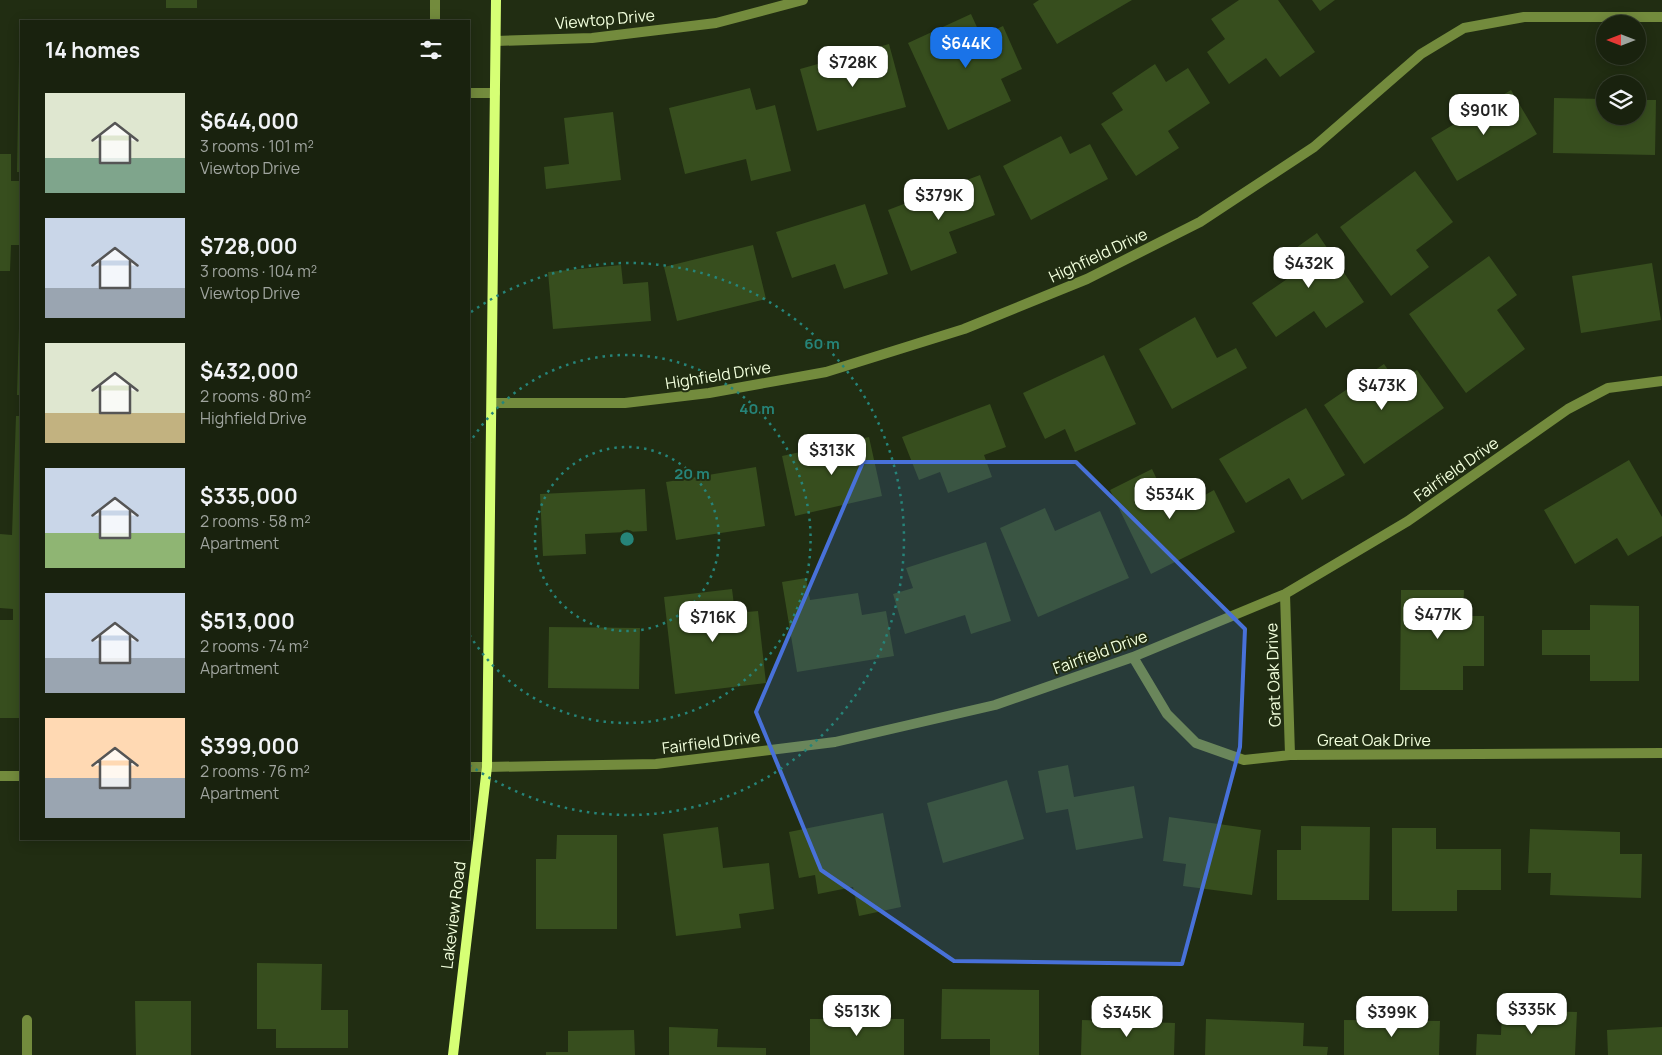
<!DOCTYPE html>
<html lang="en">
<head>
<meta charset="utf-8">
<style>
  :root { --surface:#19220e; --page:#262f1c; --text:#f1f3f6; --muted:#9fa49e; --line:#373f2e; --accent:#1a73e8 }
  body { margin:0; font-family:Manrope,sans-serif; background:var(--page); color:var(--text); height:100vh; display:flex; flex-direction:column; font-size:19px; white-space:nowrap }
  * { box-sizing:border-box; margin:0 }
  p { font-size:16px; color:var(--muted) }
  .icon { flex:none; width:28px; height:28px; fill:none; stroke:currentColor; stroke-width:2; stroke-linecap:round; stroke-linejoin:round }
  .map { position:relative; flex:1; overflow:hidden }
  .drawer { position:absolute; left:20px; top:20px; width:450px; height:820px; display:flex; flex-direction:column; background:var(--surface); border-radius:0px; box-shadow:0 2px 12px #0003,0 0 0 1px var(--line) }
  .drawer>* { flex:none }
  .needle { width:32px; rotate:270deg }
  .fabs { position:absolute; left:1596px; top:15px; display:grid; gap:10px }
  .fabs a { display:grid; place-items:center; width:50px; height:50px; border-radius:50%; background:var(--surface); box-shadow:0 2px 12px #0003,0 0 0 1px var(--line); font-size:25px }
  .price { position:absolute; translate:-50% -42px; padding:0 11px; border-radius:10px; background:#fff; color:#222; font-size:16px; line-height:32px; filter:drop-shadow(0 1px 2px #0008) }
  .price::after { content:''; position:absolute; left:50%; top:30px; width:15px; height:11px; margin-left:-8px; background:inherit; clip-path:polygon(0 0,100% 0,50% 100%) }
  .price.active { background:var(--accent); color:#fff }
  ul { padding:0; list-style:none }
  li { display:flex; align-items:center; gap:15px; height:125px; padding:0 25px }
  li span { display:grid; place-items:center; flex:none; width:140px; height:100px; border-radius:0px; color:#555 }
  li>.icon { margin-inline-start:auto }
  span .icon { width:60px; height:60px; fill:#fffc; stroke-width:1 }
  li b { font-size:21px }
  h2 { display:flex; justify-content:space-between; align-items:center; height:60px; padding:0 25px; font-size:21px }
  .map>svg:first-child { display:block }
  .building { fill:#374e1e }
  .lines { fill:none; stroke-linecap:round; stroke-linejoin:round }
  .lane { stroke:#738b3d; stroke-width:10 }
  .street { stroke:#738b3d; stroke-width:10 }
  .secondary { stroke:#d6ff75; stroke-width:10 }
  .marked { fill:#4871d9; fill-opacity:0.2; stroke:#4871d9; stroke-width:4; stroke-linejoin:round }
  .ring { fill:none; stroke:#268479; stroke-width:2.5; stroke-dasharray:2.5 5 }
  .labels { text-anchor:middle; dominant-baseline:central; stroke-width:4; stroke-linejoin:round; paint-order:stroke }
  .street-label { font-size:16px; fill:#f2ffdd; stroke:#212d12 }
  .centre { fill:#268479; stroke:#212d12; stroke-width:2.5 }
  .ring-label { font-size:15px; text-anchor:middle; font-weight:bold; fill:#268479; stroke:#212d12; stroke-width:4; stroke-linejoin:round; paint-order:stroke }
</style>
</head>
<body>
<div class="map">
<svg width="1662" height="1055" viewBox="0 0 1662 1055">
  <rect width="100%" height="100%" fill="#212d12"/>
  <path class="building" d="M166 0H197V8H166Z
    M1039 0H1132L1057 44 1033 4Z
    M1239 0H1278L1315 52 1280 77 1266 58 1229 84 1207 52 1225 39 1211 19Z
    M1312 0H1335L1320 11Z
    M971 14 981 36 1003 26 1022 69 1001 79 1011 101 948 130 908 43Z
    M889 44 906 107 817 131 800 69Z
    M19 61H21V172H17Z
    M1155 64 1166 82 1188 68 1210 103 1168 131 1179 148 1136 176 1101 124 1123 110 1112 93Z
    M750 88 756 110 775 105 791 171 751 181 746 159 685 174 669 108Z
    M1511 90 1537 134 1457 181 1431 138Z
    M1554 98 1605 99V116H1638V100H1656L1655 155 1553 153Z
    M613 112 621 180 546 189 544 167 569 164 564 118Z
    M1061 136 1070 154 1090 144 1108 179 1031 220 1003 166Z
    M0 154H11V181H21V245H11L10 271H0Z
    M1415 171 1453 222 1416 250 1429 267 1391 296 1340 227Z
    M980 175 995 215 949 232 957 253 911 271 888 210Z
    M865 204 888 274 844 289 835 264 792 278 776 232Z
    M1317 233 1364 302 1326 328 1314 311 1276 337 1252 303 1290 277 1279 260Z
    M753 245 766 299 677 321 664 267Z
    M1489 256 1517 295 1497 310 1525 349 1466 393 1409 314Z
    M1652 263 1661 320 1581 333 1572 276Z
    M621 265 623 284 648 282 651 321 553 329 548 272Z
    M20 294 21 295V395H17Z
    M1195 317 1217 358 1236 348 1247 368 1172 409 1139 349Z
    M1104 355 1136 424 1075 452 1065 429 1045 439 1023 393Z
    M1384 364 1397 383 1417 370 1444 408 1364 464 1324 405Z
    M990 404 1006 447 984 455 992 477 948 493 940 472 919 480 902 437Z
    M1306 408 1345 475 1302 500 1289 478 1246 503 1219 459Z
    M16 416H21V718H0V620H13V609L0 608V534L12 535Z
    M869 437 882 496 795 516 782 456Z
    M1629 460 1662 517V536L1628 556 1617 538 1575 564 1544 510Z
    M756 467 765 526 676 540 666 482Z
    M1152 469 1162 490 1183 480 1194 501 1214 490 1235 532 1151 574 1110 490Z
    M645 489 647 531 585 534 586 554 543 556 540 494Z
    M1045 508 1055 531 1100 511 1129 578 1038 617 1000 528Z
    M986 542 1011 621 971 634 965 615 905 634 893 594 913 588 906 568Z
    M806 578 810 600 858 593 862 615 886 611 894 656 797 672 782 582Z
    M732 589 735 613 758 611 766 683 675 694 664 597Z
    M1401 590H1464L1463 616H1484V666H1463V690H1400Z
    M1590 605 1639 606V681H1590V655H1542V630H1590Z
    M549 627 640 628 639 689 548 688Z
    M1068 765 1074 797 1134 786 1143 838 1076 850 1068 809 1046 813 1038 771Z
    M1007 780 1024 839 943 863 927 803Z
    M883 813 901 907 859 916 853 887 818 894 815 875 799 878 789 832Z
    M1169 817 1261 830 1252 895 1183 886 1186 864 1163 861Z
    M1301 826 1370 827 1369 900H1277V850H1301Z
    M718 827 723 868 769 863 774 909 739 914 741 928 676 936 663 834Z
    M1392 828H1436V849H1501V890H1457V911H1392Z
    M1530 829 1620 832V854H1642L1641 898 1550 895 1551 873H1528Z
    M557 835H617V929H536V859H556Z
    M257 963 322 964 321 1010H348V1048H276V1029H257Z
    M942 989 1039 990V1055H990V1039H941Z
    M135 1001H191V1055H136Z
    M1502 1010 1577 1012 1575 1055H1476L1477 1034 1501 1035Z
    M810 1019H904V1055H810Z
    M1206 1019 1304 1023 1303 1046 1328 1047 1327 1055H1205Z
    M1082 1020 1175 1023 1174 1055H1081Z
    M1344 1020 1440 1021 1439 1055H1344Z
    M669 1027 718 1029 717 1047 766 1048V1055H669Z
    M1662 1027V1055H1608L1607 1030Z
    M634 1030 635 1055H546V1052H568V1031Z"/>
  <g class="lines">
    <path class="lane" d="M435 21V0
      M469 93H495
      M469 767H487
      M0 776H21"/>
    <path class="street" d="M496 41 592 38 716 23 803 0
      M492 403H625L709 393 826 372 964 329 1087 279 1200 222 1314 147 1421 54 1464 28 1524 17H1662
      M1285 594 1290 755
      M1133 657 1167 714 1196 743 1244 760 1290 755 1662 753
      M487 767 656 764 835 742 995 705 1133 657 1285 594 1408 521 1568 409 1608 388 1662 381
      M27 1055V1020"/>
    <path class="secondary" d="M453 1055 487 767 496 0"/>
  </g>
  <path class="marked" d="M863 462H1076L1245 629 1240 747 1182 964 954 961 821 870 756 712Z"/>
  <g class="ring">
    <circle cx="627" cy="539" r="92"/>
    <path d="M469 444A184 184 0 1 1 469 634"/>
    <path d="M471 312A276 276 0 1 1 471 766"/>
  </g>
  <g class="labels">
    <g class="street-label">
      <text transform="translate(605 19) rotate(-5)">Viewtop Drive</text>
      <text transform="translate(1098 255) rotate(-25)">Highfield Drive</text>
      <text transform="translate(718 375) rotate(-9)">Highfield Drive</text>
      <text transform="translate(1456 469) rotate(-35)">Fairfield Drive</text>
      <text transform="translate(1100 652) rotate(-20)">Fairfield Drive</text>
      <text transform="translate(1273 675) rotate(-92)">Grat Oak Drive</text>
      <text x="1374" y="740">Great Oak Drive</text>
      <text transform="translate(711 742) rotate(-7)">Fairfield Drive</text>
      <text transform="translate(453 915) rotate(-83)">Lakeview Road</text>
    </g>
  </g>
  <circle cx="627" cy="539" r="8" class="centre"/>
  <g class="ring-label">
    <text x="822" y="349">60 m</text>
    <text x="757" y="414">40 m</text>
    <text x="692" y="479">20 m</text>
  </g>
</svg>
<div class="fabs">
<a><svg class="needle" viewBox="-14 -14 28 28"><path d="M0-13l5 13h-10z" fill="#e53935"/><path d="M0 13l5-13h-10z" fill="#9fa49e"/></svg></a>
<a><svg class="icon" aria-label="layers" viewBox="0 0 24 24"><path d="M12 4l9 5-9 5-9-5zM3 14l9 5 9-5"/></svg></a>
</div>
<b class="price active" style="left:966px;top:69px">$644K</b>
<b class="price" style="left:853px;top:88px">$728K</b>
<b class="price" style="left:1484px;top:136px">$901K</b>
<b class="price" style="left:939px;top:221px">$379K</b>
<b class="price" style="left:1309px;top:289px">$432K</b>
<b class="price" style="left:1382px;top:411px">$473K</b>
<b class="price" style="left:832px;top:476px">$313K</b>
<b class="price" style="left:1170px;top:520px">$534K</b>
<b class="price" style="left:1438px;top:640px">$477K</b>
<b class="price" style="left:713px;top:643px">$716K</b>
<b class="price" style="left:1532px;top:1035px">$335K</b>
<b class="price" style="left:857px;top:1037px">$513K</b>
<b class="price" style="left:1127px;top:1038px">$345K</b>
<b class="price" style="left:1392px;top:1038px">$399K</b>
<section class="drawer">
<h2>14 homes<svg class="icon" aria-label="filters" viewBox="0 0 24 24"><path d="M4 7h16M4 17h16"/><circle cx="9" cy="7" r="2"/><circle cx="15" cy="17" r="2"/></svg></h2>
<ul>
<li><span style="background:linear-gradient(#dfe7d0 65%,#7fa58c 0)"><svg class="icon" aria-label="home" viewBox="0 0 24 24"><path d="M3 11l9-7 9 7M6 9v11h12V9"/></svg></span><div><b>$644,000</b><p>3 rooms · 101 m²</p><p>Viewtop Drive</p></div></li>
<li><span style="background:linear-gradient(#c9d6e8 70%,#9aa5b1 0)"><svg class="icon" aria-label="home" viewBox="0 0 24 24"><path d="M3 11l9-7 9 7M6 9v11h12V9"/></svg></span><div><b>$728,000</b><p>3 rooms · 104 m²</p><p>Viewtop Drive</p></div></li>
<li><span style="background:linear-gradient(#dfe7d0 70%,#c2b280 0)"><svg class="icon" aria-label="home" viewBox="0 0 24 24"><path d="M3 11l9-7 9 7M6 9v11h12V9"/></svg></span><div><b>$432,000</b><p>2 rooms · 80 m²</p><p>Highfield Drive</p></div></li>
<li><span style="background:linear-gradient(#c9d6e8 65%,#8fb573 0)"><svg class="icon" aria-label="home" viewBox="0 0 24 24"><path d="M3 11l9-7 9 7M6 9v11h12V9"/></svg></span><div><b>$335,000</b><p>2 rooms · 58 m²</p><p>Apartment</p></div></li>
<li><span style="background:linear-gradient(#c9d6e8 65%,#9aa5b1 0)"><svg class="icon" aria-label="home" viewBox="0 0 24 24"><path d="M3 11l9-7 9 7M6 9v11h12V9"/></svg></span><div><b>$513,000</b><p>2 rooms · 74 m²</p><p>Apartment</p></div></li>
<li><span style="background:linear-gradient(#ffd9b3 60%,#9aa5b1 0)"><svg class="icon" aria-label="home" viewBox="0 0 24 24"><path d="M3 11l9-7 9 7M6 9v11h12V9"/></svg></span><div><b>$399,000</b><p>2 rooms · 76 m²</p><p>Apartment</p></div></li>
</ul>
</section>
</div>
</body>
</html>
